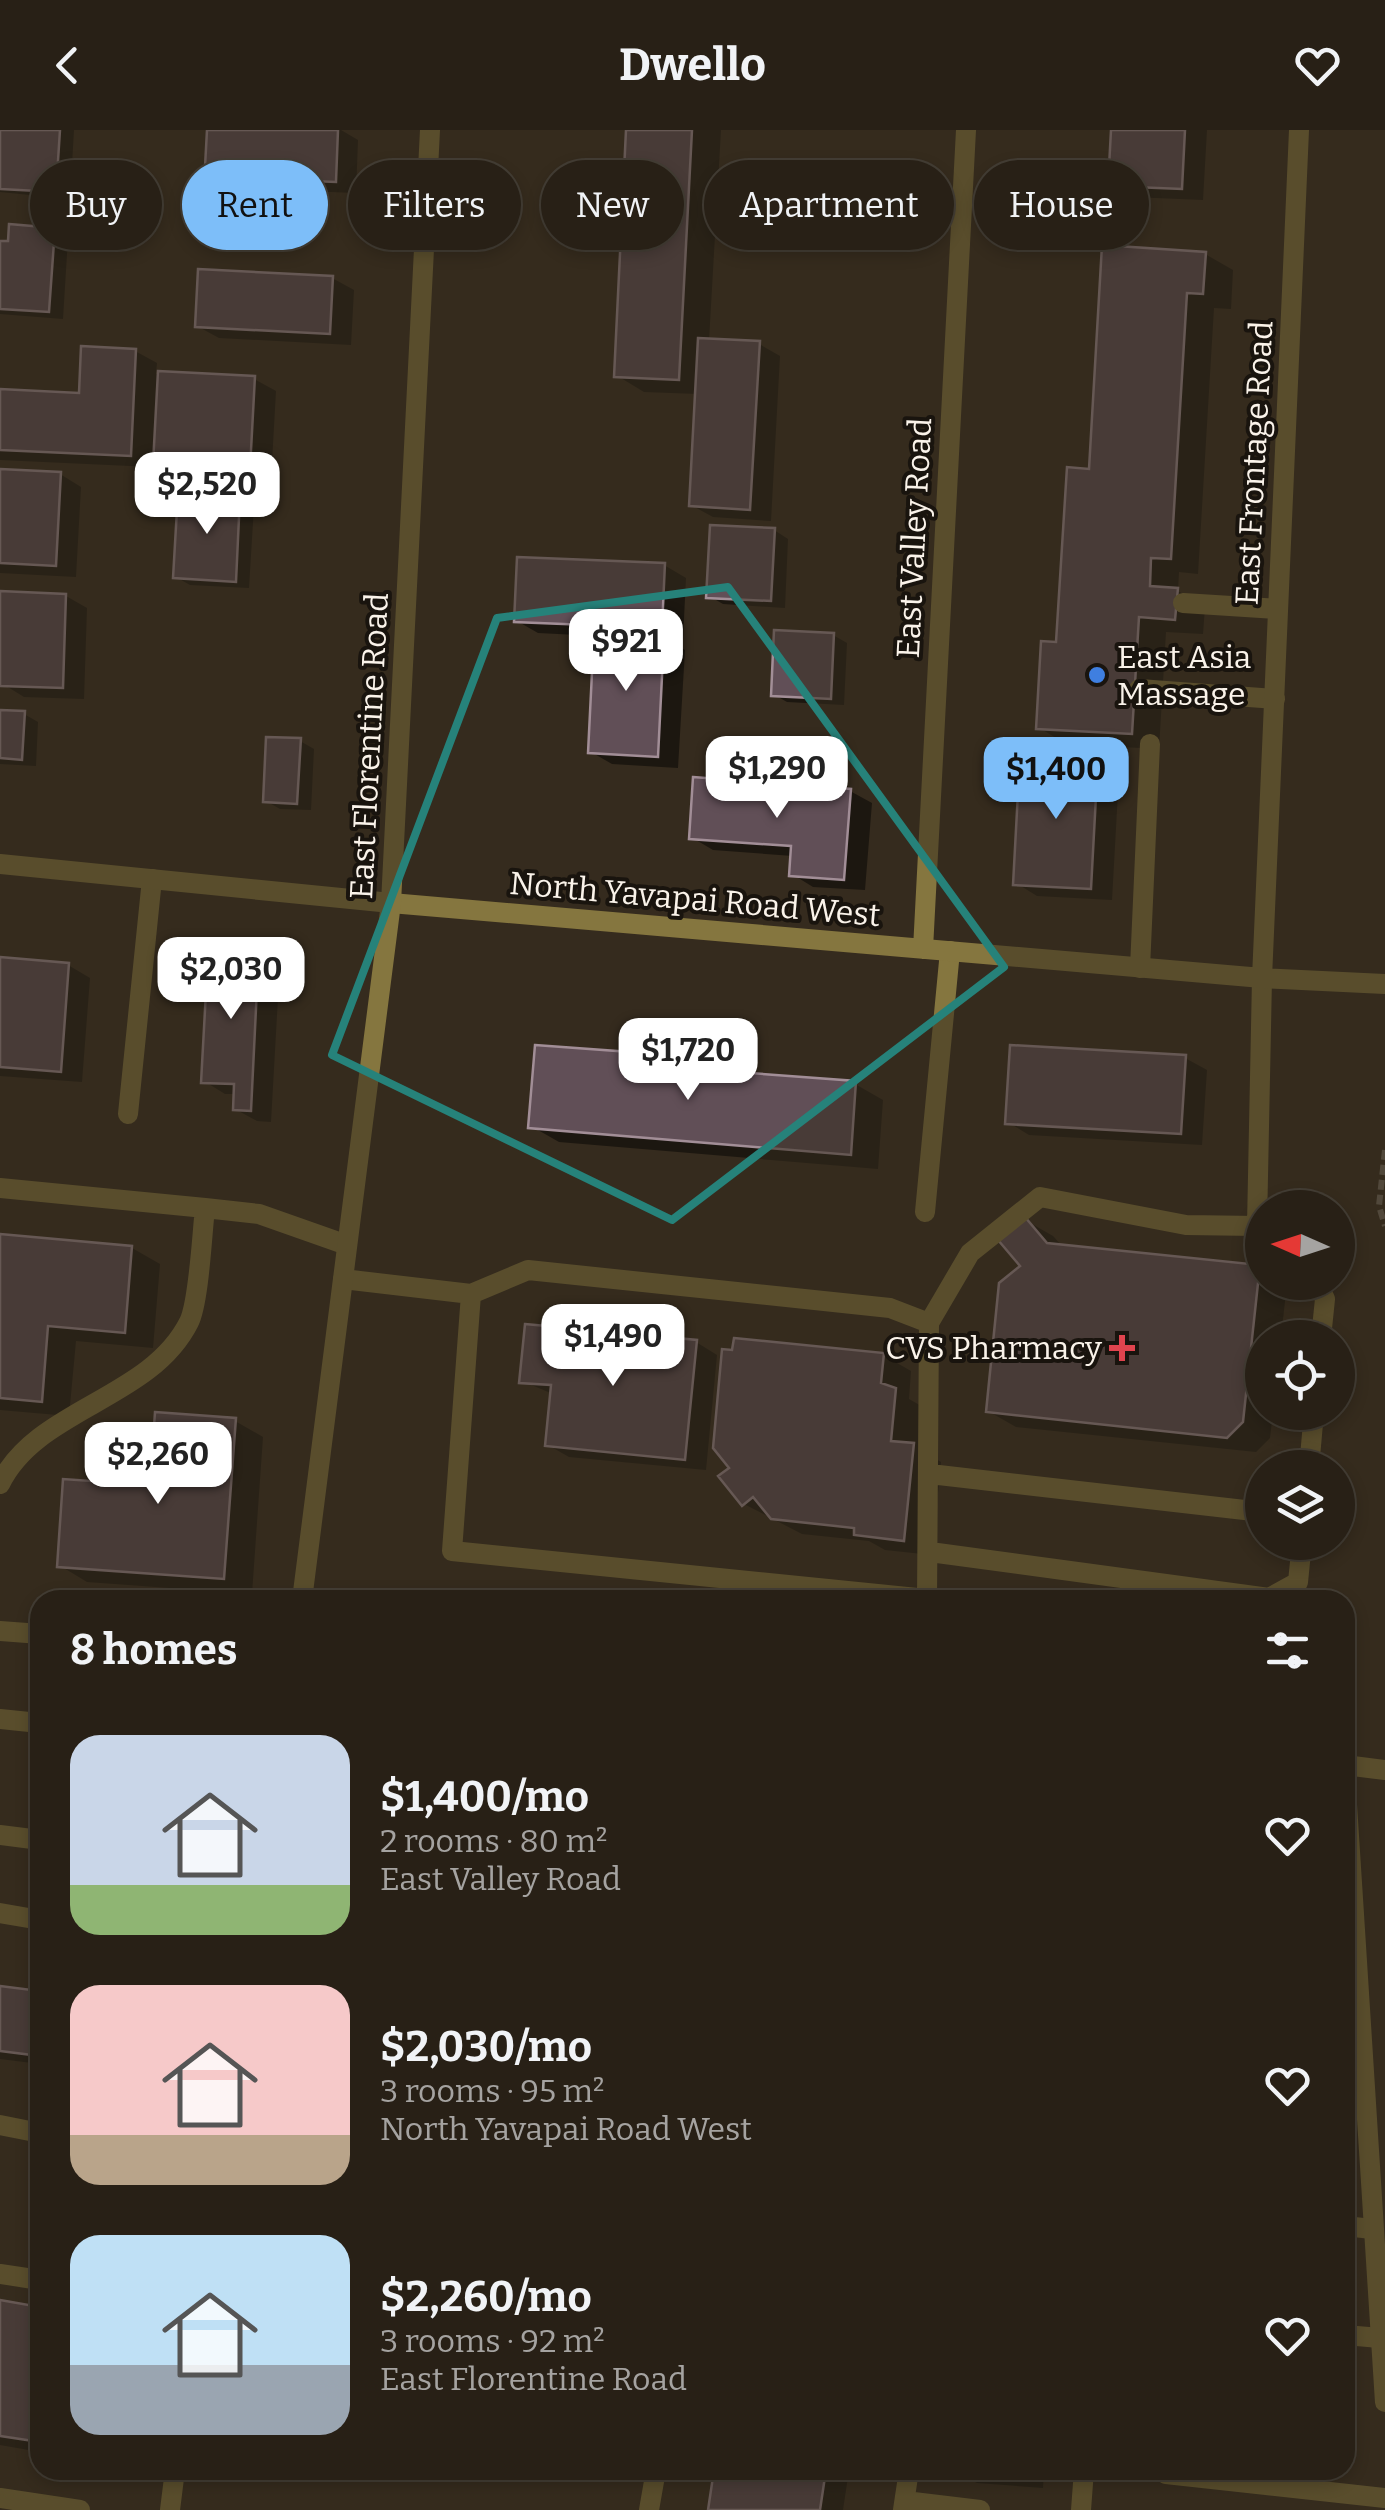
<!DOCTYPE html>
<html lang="en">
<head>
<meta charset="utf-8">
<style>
  :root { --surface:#282016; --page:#30281f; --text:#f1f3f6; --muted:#a5a3a1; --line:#443e35; --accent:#7dbef9 }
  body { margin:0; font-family:Bitter,serif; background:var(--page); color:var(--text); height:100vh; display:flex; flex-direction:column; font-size:38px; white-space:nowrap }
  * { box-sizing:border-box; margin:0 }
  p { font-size:32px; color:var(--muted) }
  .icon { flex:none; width:55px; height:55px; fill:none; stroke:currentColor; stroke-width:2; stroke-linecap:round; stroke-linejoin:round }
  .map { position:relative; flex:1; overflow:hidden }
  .side { position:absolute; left:30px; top:1460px; width:1325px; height:890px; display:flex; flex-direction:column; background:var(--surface); border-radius:30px; box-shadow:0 5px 15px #0003,0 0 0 2px var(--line) }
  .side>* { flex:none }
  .guide { position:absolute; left:30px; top:30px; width:1325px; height:90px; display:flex; gap:20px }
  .needle { width:65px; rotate:273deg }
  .buttons { position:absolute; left:1245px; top:1060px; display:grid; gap:20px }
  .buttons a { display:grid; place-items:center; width:110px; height:110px; border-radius:50%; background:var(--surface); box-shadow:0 5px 15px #0003,0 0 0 2px var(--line); font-size:50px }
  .price { position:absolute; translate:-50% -85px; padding:0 22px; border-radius:20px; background:#fff; color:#222; font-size:32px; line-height:65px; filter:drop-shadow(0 2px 5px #0008) }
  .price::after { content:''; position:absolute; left:50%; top:60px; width:30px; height:22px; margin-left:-15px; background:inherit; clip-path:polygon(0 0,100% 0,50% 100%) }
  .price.selected { background:var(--accent); color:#111 }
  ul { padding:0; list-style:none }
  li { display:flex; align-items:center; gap:30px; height:250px; padding:0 40px }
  li span { display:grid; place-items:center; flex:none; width:280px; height:200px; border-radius:30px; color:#555 }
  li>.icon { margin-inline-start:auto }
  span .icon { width:120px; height:120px; fill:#fffc; stroke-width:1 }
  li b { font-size:42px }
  h2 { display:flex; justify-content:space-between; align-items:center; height:120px; padding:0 40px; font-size:42px }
  .pill { padding:0 35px; border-radius:45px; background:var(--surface); box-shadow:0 5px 15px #0003,0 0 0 2px var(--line); font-size:35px; line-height:90px }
  .pill.selected { background:var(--accent); color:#111 }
  header { display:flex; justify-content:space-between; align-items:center; height:130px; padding:0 40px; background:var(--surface); font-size:45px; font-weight:700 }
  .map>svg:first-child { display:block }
  .shadow { fill:#0007 }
  .building { fill:#614f57; stroke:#a28e97; stroke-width:2.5 }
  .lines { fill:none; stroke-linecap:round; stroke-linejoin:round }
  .path { stroke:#746b5f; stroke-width:6; stroke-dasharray:10 5; stroke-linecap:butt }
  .service { stroke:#85763f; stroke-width:20 }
  .minor { stroke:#85763f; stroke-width:20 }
  .tertiary { stroke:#85763f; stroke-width:20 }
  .marked { fill:none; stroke:#26827a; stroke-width:8; stroke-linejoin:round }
  .shop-dot { fill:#3f7fe0; stroke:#19140e; stroke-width:4 }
  .health-dot { fill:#e0444e; stroke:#19140e; stroke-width:4 }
  .labels { text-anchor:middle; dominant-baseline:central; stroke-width:8; stroke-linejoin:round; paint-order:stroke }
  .street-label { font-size:32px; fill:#faf3ea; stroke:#19140e }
  .poi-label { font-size:32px; fill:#faf3ea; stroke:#19140e; text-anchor:start }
</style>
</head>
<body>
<header><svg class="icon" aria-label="back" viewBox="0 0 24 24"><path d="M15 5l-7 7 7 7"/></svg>Dwello<svg class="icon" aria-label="heart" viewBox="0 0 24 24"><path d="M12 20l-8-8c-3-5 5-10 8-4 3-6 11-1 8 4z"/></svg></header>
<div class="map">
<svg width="1385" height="2380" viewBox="0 0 1385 2380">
  <rect width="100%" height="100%" fill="#352b1e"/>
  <path class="shadow" d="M0 0H74L70 69 0 62Z
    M209 0H341L358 10 356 63 280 60 277 105 226 103 205 91Z
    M629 0H721L709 211 759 214 780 226 771 391 713 387 691 375 698 264 644 262 616 245Z
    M1114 0H1207L1203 70 1132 67 1111 54Z
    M836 53 850 61 847 120 782 116 767 108Z
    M54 100 68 108 63 189 0 184V114Z
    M1205 124 1233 140 1231 179 1214 178 1198 444 1179 442 1178 461 1205 477 1203 504 1166 502 1159 619 1066 614 1038 597 1091 341Z
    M332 148 354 160 351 215 219 208 197 196Z
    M135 221 157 233 156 244 254 249 276 261 271 350 177 345 152 330V337L0 330V262L81 265Z
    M0 341 60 344 81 357 76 447 0 443Z
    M240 368 254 376 249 458 190 455 176 447Z
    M774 400 788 409 785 478 723 474 709 466Z
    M664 435 686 448 683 509 664 508 685 520 678 638 612 634 591 622 597 506 538 503 517 491Z
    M0 464 66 466 87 478 84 569 24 567 3 554Z
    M833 505 847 513 844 575 787 572 773 564Z
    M0 582 24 584 38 592 36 636 0 634Z
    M300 611 314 619 311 680 280 679 266 671Z
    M1097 631 1119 644 1112 770 1037 766 1016 753Z
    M850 661 872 673 865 760 813 757 792 744 793 726 713 720 691 707Z
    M259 819 280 832 271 992 257 991 235 979 236 964H225L204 951 216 846Z
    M0 830 68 835 90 848 82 952 0 946Z
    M629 925 653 938 855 954 883 970 878 1039 559 1012 531 996Z
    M1185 928 1207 940 1202 1015 1029 1005 1008 992Z
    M1025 1090 1053 1106 1063 1117 1259 1137 1262 1152 1287 1153 1281 1208H1262V1282H1273L1270 1308 1256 1322 1016 1297 988 1281 1024 1136Z
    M0 1107 132 1118 160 1134 153 1218 76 1211 69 1286 0 1280Z
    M696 1212 717 1225 706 1340 569 1327 548 1315 553 1264 522 1251Z
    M883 1225 911 1241 909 1269 923 1277 919 1319 941 1332 932 1425 885 1420 869 1411 802 1404 744 1374Z
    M235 1291 263 1307 252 1464 87 1452 59 1435Z
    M0 1858 40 1863V1934L0 1929Z
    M0 2172 40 2179V2322L0 2315Z
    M716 2340H849L843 2380H710Z
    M1044 2340 1043 2358 977 2353 955 2341Z"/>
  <path class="building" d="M0 0H60L56 62 0 59Z
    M207 0H338L336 52 259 49 256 95 202 92Z
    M626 0H692L679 250 614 247Z
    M1111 0H1185L1182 59 1108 56Z
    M768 47 836 50 833 113 765 109Z
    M9 94 55 98 49 182 0 179V111H8Z
    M1102 115 1206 122 1203 164 1187 163 1171 429 1151 428 1150 456 1178 458 1175 490 1139 487 1132 604 1036 599 1041 511 1056 512 1067 337 1089 339Z
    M198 139 333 146 330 204 195 197Z
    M698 208 760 211 750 380 689 376Z
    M81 216 136 219 131 326 0 320V259L79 263Z
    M158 241 255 246 250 339 153 334Z
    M0 339 61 342 56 436 0 433Z
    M178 362 240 366 236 452 173 448Z
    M710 395 775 398 771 471 706 468Z
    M517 427 665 433 662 498 514 492Z
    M0 461 66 464 63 558 0 556Z
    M774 500 834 503 831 569 771 566Z
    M594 502 664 506 658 627 588 623Z
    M0 580 25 581 22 630 0 628Z
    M266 607 301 608 297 674 263 672Z
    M1020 625 1098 629 1091 759 1013 755Z
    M693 647 851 659 844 750 789 746 791 716 689 709Z
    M215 814 259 817 251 981 233 980 234 954 201 953 207 843H214Z
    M0 827 69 833 61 942 0 937Z
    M535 915 630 922 629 934 856 951 851 1025 528 998Z
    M1010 915 1186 925 1181 1004 1005 994Z
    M1025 1087 1047 1113 1260 1135 1243 1292 1227 1308 986 1282 999 1153 1020 1136 998 1110Z
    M0 1104 132 1116 125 1203 48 1196 42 1272 0 1268Z
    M525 1194 697 1210 685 1330 545 1316 551 1255 519 1253Z
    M734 1208 884 1223 881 1253 896 1258 891 1311 914 1313 904 1411 854 1405V1398L771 1389 753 1367 742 1376 718 1346 729 1338 713 1318 722 1219 732 1220Z
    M155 1282 236 1288 224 1449 57 1437 63 1349 150 1355Z
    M0 1856 40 1861V1926L0 1921Z
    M0 2170 40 2177V2312L0 2306Z
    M714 2340H826L820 2380H708Z
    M953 2340H1023L1022 2348Z"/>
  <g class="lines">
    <path class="path" d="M1385 1020 1379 1076 1385 1096"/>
    <path class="service" d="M1183 473 1278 479
      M1139 559 1275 569
      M1140 838 1150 614
      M128 984 152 749
      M0 1058 205 1078
      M925 1082 950 821
      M1257 1096 1262 848
      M343 1149 471 1164 528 1140 890 1178 929 1193
      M1317 1152 1325 1169 1321 1208
      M471 1164 452 1421 927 1469
      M1309 1338 1314 1282
      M930 1344 1262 1382
      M0 1354C37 1278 150 1270 189 1192 199 1172 202 1104 205 1078L259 1084 347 1115
      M930 1422 1269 1468 1298 1452 1302 1412
      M927 1470 929 1193 970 1123 1040 1067 1186 1095 1257 1096 1262 1100
      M0 1589 39 1593
      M0 1705 40 1710
      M0 1783 40 1790
      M0 1995 40 2003
      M1345 2096 1372 2099
      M0 2144 40 2150
      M1345 2205 1380 2208
      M1163 2340 1166 2344 1385 2368
      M0 2368 80 2380
      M905 2371 980 2380
      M649 2380 656 2340
      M903 2380 909 2340
      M1081 2380 1084 2340"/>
    <path class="minor" d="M0 734 391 773 1262 848 1385 854
      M923 819 966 0
      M1262 848 1299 0"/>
    <path class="tertiary" d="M302 1470 391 773 430 0
      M0 1501 40 1504
      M1345 1635 1385 1640
      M1345 1643 1385 2272
      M170 2380 175 2340"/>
  </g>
  <path d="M0 0H1385V2380H0ZM728 457 1004 837 672 1090 332 925 497 488Z" fill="#352b1e" fill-opacity=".55" fill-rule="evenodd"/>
  <path class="marked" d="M728 457 1004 837 672 1090 332 925 497 488Z"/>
  <circle class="shop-dot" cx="1097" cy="545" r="10"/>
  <path class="health-dot" d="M1117 1203h10v10h10v10h-10v10h-10v-10h-10v-10h10z"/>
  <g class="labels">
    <g class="street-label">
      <text transform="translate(1254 333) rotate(-87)">East Frontage Road</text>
      <text transform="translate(914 408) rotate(-87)">East Valley Road</text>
      <text transform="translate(369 616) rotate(-87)">East Florentine Road</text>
      <text transform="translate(695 769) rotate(5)">North Yavapai Road West</text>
    </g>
    <g class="poi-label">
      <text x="1117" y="527">East Asia<tspan x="1117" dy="37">Massage</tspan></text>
      <text x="1102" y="1218" text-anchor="end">CVS Pharmacy</text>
    </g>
  </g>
</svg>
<div class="buttons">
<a><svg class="needle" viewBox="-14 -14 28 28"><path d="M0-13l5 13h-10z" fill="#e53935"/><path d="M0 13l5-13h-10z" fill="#a5a3a1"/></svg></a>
<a><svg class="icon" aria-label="locate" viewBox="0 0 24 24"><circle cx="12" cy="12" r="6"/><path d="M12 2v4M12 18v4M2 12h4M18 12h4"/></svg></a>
<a><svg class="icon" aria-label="layers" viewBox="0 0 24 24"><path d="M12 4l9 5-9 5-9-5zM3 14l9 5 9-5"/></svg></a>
</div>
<b class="price" style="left:207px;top:407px">$2,520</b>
<b class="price" style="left:626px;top:564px">$921</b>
<b class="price" style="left:777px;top:691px">$1,290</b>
<b class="price selected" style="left:1056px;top:692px">$1,400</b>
<b class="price" style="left:231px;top:892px">$2,030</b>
<b class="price" style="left:688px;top:973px">$1,720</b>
<b class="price" style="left:613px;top:1259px">$1,490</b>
<b class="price" style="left:158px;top:1377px">$2,260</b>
<div class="guide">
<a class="pill">Buy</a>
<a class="pill selected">Rent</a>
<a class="pill">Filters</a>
<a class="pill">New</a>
<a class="pill">Apartment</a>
<a class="pill">House</a>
</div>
<section class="side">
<h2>8 homes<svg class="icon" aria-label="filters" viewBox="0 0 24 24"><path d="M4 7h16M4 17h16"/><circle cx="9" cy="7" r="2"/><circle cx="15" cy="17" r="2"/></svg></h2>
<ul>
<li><span style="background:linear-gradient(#c9d6e8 75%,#8fb573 0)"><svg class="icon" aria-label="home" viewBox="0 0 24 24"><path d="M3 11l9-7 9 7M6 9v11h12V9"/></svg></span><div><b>$1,400/mo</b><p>2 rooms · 80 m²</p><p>East Valley Road</p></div><svg class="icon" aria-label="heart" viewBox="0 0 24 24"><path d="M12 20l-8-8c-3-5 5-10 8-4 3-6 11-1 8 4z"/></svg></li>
<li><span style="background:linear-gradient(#f6c9c9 75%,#b9a48a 0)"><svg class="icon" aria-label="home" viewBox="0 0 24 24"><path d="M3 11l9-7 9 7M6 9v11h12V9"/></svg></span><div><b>$2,030/mo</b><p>3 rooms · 95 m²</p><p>North Yavapai Road West</p></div><svg class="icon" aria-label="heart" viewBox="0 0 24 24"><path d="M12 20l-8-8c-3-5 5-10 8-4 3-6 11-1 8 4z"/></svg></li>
<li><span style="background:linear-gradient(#bfe0f5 65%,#9aa5b1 0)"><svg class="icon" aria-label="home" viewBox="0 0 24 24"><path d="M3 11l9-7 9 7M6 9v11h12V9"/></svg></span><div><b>$2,260/mo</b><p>3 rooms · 92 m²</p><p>East Florentine Road</p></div><svg class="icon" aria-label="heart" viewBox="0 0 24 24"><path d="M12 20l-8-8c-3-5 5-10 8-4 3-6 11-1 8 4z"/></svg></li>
</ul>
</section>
</div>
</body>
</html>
